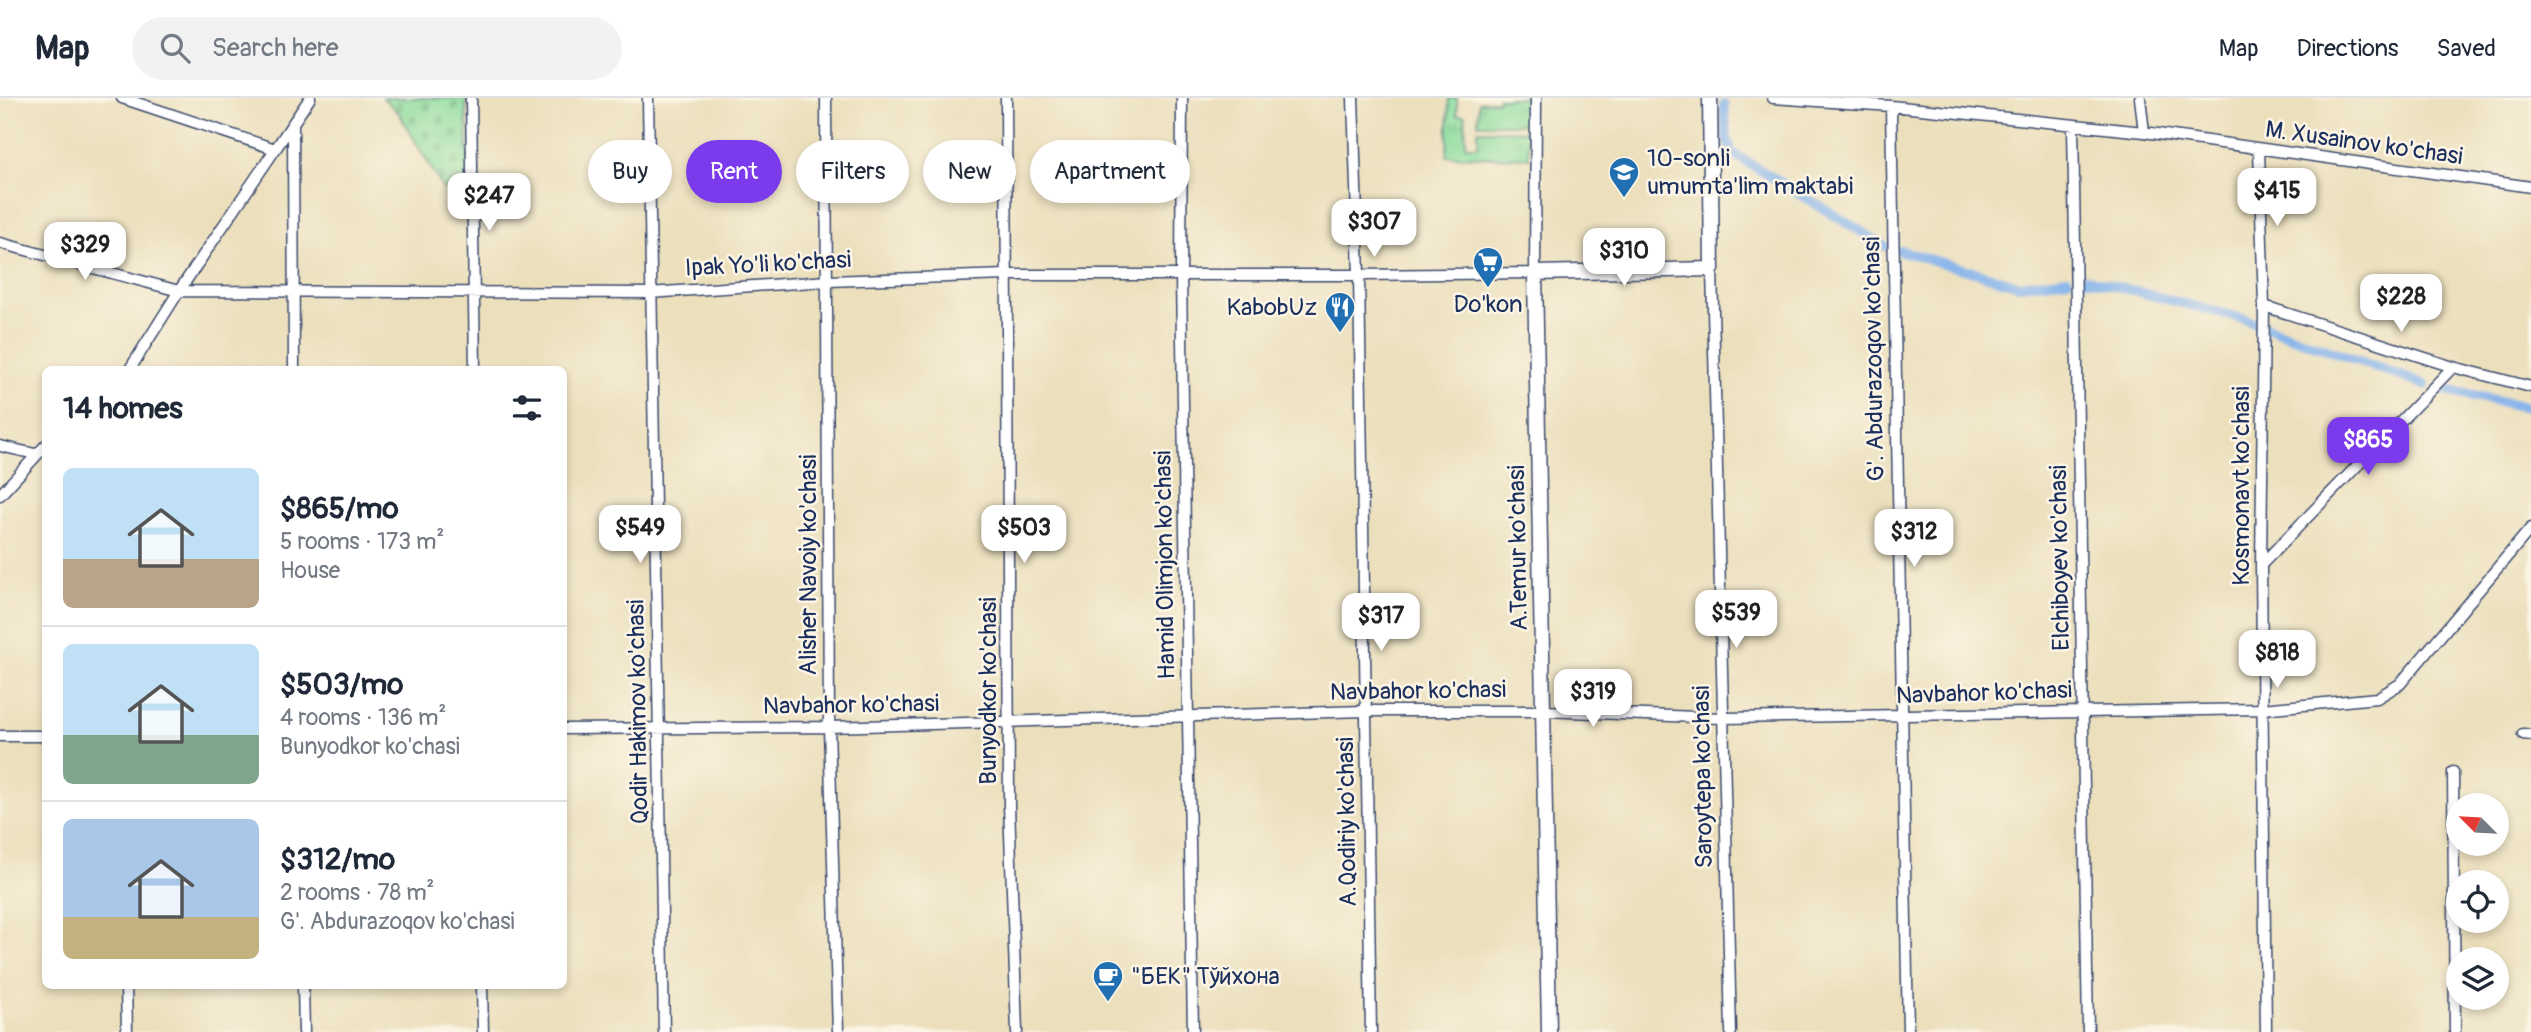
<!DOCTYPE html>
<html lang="en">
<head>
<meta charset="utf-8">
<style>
  :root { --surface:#fff; --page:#f2f2f3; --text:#1f2937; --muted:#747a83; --line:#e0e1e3; --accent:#7c3aed }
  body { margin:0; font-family:Pangolin,sans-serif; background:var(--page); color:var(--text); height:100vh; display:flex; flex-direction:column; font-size:26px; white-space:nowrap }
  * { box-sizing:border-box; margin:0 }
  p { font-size:23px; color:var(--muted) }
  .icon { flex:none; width:38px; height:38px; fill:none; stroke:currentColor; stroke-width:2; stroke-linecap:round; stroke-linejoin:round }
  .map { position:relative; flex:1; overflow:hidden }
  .side { position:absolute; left:42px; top:268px; width:525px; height:623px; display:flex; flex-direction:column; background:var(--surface); border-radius:10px; box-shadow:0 4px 10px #0003 }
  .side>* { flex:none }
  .banner { position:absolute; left:588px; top:42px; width:665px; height:63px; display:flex; gap:14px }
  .needle { width:46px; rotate:294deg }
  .tools { position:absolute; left:2446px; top:695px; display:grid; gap:14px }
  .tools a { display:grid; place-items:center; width:63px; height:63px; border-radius:50%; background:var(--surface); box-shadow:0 4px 10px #0003; font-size:35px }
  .price { position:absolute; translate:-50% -60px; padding:0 16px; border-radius:14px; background:#fff; color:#222; font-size:23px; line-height:46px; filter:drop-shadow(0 2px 4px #0008) }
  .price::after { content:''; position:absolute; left:50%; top:42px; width:21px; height:16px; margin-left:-10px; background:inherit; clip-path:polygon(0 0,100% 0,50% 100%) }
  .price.active { background:var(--accent); color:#fff }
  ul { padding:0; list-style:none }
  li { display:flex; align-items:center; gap:21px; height:175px; padding:0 21px }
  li+li { border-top:2px solid var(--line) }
  li span { display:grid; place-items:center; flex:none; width:196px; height:140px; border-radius:10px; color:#555 }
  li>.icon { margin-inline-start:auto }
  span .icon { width:84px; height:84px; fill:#fffc; stroke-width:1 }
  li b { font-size:30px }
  h2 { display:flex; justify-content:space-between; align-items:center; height:84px; padding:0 21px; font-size:30px }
  .pill { padding:0 24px; border-radius:32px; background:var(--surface); box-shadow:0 4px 10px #0003; font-size:24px; line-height:63px }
  .pill.active { background:var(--accent); color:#fff }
  header { display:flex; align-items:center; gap:42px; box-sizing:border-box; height:98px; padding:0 35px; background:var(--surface); border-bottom:2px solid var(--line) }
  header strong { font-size:33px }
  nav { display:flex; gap:38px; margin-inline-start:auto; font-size:24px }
  .search { width:490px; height:63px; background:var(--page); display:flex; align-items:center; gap:18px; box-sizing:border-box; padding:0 24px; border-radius:38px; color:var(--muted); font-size:26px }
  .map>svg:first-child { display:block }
  .grass { fill:url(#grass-tufts); stroke:#52857d; stroke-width:2 }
  .cemetery { fill:url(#cemetery-stones); stroke:#52857d; stroke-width:2 }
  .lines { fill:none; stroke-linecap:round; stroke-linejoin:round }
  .canal { stroke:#80b0eb; stroke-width:10 }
  .minor-casing { stroke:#3a496c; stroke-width:13 }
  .major-casing { stroke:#3a496c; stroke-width:17 }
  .minor { stroke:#fff; stroke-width:10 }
  .major { stroke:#fff; stroke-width:14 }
  .labels { text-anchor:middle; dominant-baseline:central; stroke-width:5; stroke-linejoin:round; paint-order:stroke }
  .street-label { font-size:24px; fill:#1b2f5e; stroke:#fcf5e5 }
  .poi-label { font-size:24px; fill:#1b2f5e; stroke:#fcf5e5; text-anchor:start }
</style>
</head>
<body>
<header>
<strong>Map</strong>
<div class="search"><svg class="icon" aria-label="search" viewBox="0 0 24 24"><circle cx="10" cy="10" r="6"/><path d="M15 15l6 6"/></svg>Search here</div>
<nav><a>Map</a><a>Directions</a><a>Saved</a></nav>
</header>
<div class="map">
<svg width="2531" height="934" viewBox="0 0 2531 934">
  <defs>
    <pattern id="grass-tufts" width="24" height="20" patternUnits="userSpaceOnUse" patternTransform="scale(1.75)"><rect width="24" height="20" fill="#89db9c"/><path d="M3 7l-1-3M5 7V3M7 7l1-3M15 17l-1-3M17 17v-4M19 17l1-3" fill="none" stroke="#76bc89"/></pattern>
    <pattern id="cemetery-stones" width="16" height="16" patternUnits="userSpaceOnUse" patternTransform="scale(1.75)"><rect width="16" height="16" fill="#89db9c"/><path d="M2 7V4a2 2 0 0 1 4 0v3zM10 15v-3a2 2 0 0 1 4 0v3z" fill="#76bc89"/></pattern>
  </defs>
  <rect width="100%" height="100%" fill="#fcf5e5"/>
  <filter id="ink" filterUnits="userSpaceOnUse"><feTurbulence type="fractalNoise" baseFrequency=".0143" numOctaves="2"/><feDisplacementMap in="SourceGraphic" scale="14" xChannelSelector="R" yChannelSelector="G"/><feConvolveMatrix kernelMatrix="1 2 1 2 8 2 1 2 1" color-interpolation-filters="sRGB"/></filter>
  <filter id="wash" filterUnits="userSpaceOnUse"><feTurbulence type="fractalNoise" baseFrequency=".00686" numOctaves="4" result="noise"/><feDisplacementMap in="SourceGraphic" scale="28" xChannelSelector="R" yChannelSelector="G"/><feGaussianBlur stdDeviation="1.57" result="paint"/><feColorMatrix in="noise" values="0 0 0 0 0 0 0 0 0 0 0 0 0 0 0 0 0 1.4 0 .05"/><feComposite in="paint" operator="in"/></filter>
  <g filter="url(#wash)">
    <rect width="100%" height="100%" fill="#ebdfbc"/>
    <path class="grass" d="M1449 0H1457V17H1465L1466 48H1478V32L1528 33 1529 60 1447 58Z
      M1498 0H1527L1528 26H1478L1479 4 1498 3Z"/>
    <path class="cemetery" d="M383 0H466L469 77 464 92 443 91 399 15Z"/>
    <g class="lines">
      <path class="canal" d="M1724 7 1727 41 1732 55 1885 148
        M1901 153 2019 187 2068 181
        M2084 180 2244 221 2425 287
        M2442 291 2531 310"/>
    </g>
  </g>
  <g filter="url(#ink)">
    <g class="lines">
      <g class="minor-casing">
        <path id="minor" d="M122 0 275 51
          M471 0 475 271
          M648 0 664 934
          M826 0 829 629 838 934
          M1006 0 1009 707 1017 934
          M1182 0 1181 179 1193 934
          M1353 0 1359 177 1535 175 1536 0
          M1773 0 1891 8 2144 34 2531 89
          M2140 0 2144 34
          M1891 8 1908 934
          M293 26 294 271
          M2073 27 2088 934
          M2259 52 2264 208 2261 467 2266 934
          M0 145 179 193 649 195 828 183 1007 177H1359L1371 934
          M1712 171 1731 934
          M2264 208 2453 269 2531 289
          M130 271 179 193 310 0
          M0 348 35 356
          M0 397 46 347
          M2261 467 2453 269
          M564 631 829 629 1366 613H1544L1722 620 2262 611 2377 600 2400 586 2531 430
          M2523 636 2531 637
          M0 638H46
          M2453 674 2455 934
          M126 887 127 934
          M303 887 304 934
          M482 887 483 934"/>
      </g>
      <g class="major-casing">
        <path id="major" d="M1549 934 1535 175 1712 171 1710 0"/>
      </g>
      <use href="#minor" class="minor"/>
      <use href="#major" class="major"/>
    </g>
  </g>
  <defs>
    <g id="school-pin" transform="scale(1.575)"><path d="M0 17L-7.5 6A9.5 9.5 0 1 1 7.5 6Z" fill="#1f6fb2" stroke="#fcf5e5"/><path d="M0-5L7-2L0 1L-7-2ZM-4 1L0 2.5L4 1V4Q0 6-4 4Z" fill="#fff"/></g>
    <g id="supermarket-pin" transform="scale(1.575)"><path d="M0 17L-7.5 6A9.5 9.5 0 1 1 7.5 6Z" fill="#1f6fb2" stroke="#fcf5e5"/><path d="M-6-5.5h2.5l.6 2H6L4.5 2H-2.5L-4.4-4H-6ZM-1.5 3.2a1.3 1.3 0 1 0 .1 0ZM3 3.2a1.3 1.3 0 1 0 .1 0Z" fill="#fff"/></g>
    <g id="restaurant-pin" transform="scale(1.575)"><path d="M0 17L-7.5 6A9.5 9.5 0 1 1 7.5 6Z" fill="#1f6fb2" stroke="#fcf5e5"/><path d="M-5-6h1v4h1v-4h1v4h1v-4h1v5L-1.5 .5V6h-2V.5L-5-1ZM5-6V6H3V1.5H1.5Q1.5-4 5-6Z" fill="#fff"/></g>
    <g id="cafe-pin" transform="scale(1.575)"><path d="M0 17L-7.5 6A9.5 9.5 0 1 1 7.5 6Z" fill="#1f6fb2" stroke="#fcf5e5"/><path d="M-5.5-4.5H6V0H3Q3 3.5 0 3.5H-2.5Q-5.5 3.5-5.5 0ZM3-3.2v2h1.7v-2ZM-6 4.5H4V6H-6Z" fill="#fff"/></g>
  </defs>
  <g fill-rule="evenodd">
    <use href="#school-pin" x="1624" y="74"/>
    <use href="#supermarket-pin" x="1488" y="164"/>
    <use href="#restaurant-pin" x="1340" y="209"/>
    <use href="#cafe-pin" x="1108" y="878"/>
  </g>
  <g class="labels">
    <g class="street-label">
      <text transform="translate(2364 45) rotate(8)">M. Xusainov ko'chasi</text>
      <text transform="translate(768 166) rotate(-3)">Ipak Yo'li ko'chasi</text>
      <text transform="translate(1874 261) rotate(-91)">G'. Abdurazoqov ko'chasi</text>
      <text transform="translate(2241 388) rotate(-90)">Kosmonavt ko'chasi</text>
      <text transform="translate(1518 450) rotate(-91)">A.Temur ko'chasi</text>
      <text transform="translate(2060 460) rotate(-91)">Elchiboyev ko'chasi</text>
      <text transform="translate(808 467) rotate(-90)">Alisher Navoiy ko'chasi</text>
      <text transform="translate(1165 467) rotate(-91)">Hamid Olimjon ko'chasi</text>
      <text transform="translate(988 593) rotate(-90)">Bunyodkor ko'chasi</text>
      <text transform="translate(1418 593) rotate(-1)">Navbahor ko'chasi</text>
      <text transform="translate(1984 595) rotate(-2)">Navbahor ko'chasi</text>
      <text transform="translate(851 607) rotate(-1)">Navbahor ko'chasi</text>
      <text transform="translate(638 614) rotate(-91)">Qodir Hakimov ko'chasi</text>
      <text transform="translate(1703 679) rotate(-91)">Saroytepa ko'chasi</text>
      <text transform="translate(1347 724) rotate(-91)">A.Qodiriy ko'chasi</text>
    </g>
    <g class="poi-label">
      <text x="1647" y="60">10-sonli<tspan x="1647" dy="28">umumta'lim maktabi</tspan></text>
      <text x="1488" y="206" text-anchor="middle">Do'kon</text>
      <text x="1317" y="209" text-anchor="end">KabobUz</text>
      <text x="1131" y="878">"БЕК" Тўйхона</text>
    </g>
  </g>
</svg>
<div class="tools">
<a><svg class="needle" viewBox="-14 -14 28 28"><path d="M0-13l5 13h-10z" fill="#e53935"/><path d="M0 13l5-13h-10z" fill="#747a83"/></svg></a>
<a><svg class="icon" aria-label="locate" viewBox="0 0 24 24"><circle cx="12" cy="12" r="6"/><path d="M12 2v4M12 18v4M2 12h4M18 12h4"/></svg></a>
<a><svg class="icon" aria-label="layers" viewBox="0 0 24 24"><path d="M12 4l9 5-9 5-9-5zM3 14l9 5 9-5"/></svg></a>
</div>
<b class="price" style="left:2277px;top:130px">$415</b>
<b class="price" style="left:489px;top:135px">$247</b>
<b class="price" style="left:1374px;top:161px">$307</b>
<b class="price" style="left:85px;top:184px">$329</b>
<b class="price" style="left:1624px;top:190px">$310</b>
<b class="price" style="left:2401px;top:236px">$228</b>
<b class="price active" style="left:2368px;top:379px">$865</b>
<b class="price" style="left:640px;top:467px">$549</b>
<b class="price" style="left:1024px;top:467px">$503</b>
<b class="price" style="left:1914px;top:471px">$312</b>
<b class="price" style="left:1736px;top:552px">$539</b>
<b class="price" style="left:1381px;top:555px">$317</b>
<b class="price" style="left:2277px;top:592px">$818</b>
<b class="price" style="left:1593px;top:631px">$319</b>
<div class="banner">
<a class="pill">Buy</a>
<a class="pill active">Rent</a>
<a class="pill">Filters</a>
<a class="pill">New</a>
<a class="pill">Apartment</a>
</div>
<section class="side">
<h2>14 homes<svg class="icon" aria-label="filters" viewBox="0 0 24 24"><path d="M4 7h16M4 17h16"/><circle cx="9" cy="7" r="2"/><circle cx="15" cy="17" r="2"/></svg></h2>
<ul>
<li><span style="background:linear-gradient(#bfe0f5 65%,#b9a48a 0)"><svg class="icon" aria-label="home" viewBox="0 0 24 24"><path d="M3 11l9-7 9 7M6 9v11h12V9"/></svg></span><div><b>$865/mo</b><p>5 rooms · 173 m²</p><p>House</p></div></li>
<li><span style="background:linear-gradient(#bfe0f5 65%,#7fa58c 0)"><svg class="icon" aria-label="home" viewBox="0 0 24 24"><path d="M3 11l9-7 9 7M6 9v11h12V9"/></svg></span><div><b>$503/mo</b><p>4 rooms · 136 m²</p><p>Bunyodkor ko'chasi</p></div></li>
<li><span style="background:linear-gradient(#a9c7e8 70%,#c2b280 0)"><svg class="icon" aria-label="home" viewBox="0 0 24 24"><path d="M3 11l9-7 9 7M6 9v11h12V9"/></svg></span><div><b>$312/mo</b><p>2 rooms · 78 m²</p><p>G'. Abdurazoqov ko'chasi</p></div></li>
</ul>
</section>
</div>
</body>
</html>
